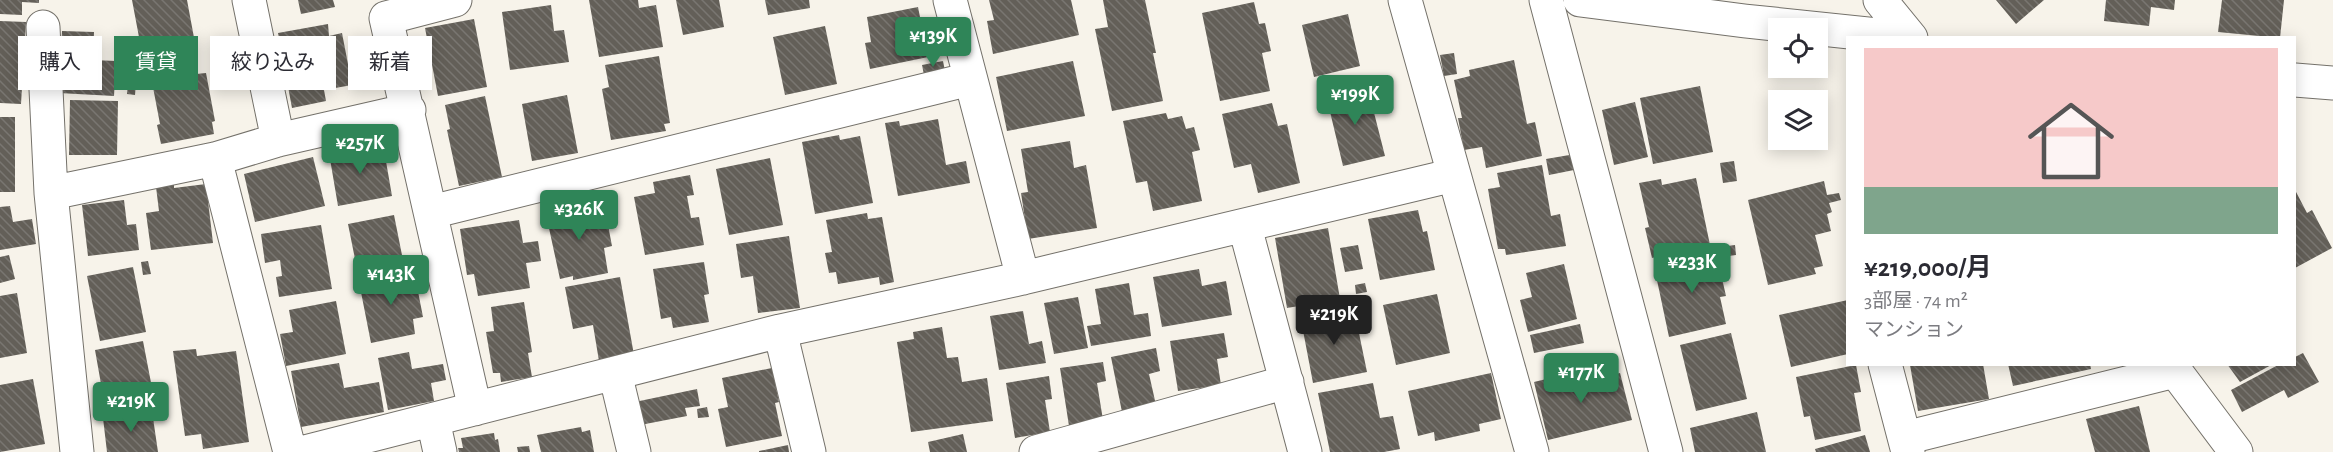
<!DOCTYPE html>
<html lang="ja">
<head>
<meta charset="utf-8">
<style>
  :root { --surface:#fff; --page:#f2f2f3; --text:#2b2b33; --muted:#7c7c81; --line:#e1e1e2; --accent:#2f8558 }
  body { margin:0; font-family:"Alegreya Sans","Noto Sans JP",sans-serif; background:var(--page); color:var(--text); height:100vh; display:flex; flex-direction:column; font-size:22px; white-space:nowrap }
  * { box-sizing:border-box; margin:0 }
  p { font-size:20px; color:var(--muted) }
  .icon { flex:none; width:33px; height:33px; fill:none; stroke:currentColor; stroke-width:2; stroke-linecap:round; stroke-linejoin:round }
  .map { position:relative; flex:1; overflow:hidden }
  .sheet { position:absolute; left:1846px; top:36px; width:450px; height:330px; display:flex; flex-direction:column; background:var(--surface); border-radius:0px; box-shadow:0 3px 15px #0003 }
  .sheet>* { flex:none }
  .top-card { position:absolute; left:18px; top:36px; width:570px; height:54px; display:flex; gap:12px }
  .buttons { position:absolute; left:1768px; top:18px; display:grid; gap:12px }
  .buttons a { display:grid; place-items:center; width:60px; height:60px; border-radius:0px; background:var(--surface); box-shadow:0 3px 15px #0003; font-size:30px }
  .price { position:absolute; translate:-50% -51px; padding:0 14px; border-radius:6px; background:var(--accent); color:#fff; font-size:20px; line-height:39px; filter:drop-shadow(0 2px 3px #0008) }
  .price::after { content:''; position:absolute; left:50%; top:36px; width:18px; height:14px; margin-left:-9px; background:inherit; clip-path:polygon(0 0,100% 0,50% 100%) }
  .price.on { background:#222; color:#fff }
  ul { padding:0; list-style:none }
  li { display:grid; align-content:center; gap:12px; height:318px; padding:0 18px }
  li+li { border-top:2px solid var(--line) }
  li span { display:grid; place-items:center; height:186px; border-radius:0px; color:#555 }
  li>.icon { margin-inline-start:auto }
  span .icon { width:108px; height:108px; fill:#fffc; stroke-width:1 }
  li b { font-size:26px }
  .tag { padding:0 21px; border-radius:0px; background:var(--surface); box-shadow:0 3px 15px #0003; font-size:21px; line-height:54px }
  .tag.on { background:var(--accent); color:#fff }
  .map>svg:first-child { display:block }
  .building { fill:url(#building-back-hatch) }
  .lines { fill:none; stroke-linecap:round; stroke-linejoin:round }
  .minor-casing { stroke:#74716a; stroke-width:35 }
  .minor { stroke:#fff; stroke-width:33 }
</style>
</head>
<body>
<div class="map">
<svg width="2333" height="452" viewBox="0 0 2333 452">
  <defs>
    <pattern id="building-back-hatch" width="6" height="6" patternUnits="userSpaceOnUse" patternTransform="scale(1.5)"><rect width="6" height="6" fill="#635f58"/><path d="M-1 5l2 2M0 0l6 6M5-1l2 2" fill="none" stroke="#797671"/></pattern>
  </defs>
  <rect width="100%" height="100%" fill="#f7f3ea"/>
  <path class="building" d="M0 0H39V3L22 2V15L0 14Z
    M132 0H187L195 43 142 53Z
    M298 0H333L335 7 301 14Z
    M589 0H638L639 8 656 5 663 47 599 57Z
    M676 0H719L724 27 683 35Z
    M765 0H809L810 8 768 15Z
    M989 0H1071L1079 35 993 54 987 21 994 20Z
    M1103 0H1145L1156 53H1153L1163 101 1112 111 1095 29 1108 27Z
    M1996 0H2044L2016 24Z
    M2106 0H2175L2174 10 2151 7 2149 26 2104 21Z
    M2222 0H2284L2280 38 2218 32Z
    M1254 2 1259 24 1265 23 1271 51 1262 53 1270 91 1220 101 1202 13Z
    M551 5 554 31 564 30 569 62 510 70 502 12Z
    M918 7 928 57 870 69 865 43 871 42 867 17Z
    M1348 14 1360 66 1314 77 1302 25Z
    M474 19 487 87 438 96 425 28Z
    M0 21 26 22 21 104 0 103Z
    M328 24 329 36 342 33 352 85 324 90 326 101 292 108 278 33Z
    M825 26 837 84 785 95 773 37Z
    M62 31 94 32 93 60 116 61 114 96 59 93Z
    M192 53 196 74 206 73 215 121 212 122 214 134 161 144 157 125 160 124 148 61Z
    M1454 53 1457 74 1444 76 1440 55Z
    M659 56 670 123 664 124 666 131 611 140 602 89 609 87 605 65Z
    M1514 60 1527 124 1535 122 1542 156 1486 168 1482 147 1464 150 1458 118H1462L1454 80 1470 76 1469 70Z
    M943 61 945 71 924 75 922 65Z
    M1073 61 1085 116 1007 131 996 77Z
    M136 62H143L144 74H136Z
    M128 83H136L135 95 127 94Z
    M1367 85 1385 156 1343 166 1326 95Z
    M1700 86 1713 152 1653 164 1640 98Z
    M567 95 578 153 532 161 522 104Z
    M485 96 502 177 459 186 447 130 450 129 445 105Z
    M70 100 118 101 117 155H69Z
    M1635 102 1648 157 1614 165 1602 110Z
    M1272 103 1278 126 1287 124 1300 183 1258 193 1251 164 1234 168 1222 114Z
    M1166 113 1168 119 1182 116 1186 129 1194 127 1200 150 1192 152 1202 201 1153 211 1147 181 1136 183 1123 121Z
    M0 117H15V192H0Z
    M938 119 946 165 966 161 970 183 898 196 885 123 899 121 900 126Z
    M839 135 840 140 860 136 873 203 815 214 802 142Z
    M1070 141 1074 168 1086 165 1097 228 1028 239 1021 193 1028 192 1021 149Z
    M383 144 392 196 338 206 329 153Z
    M1581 153 1584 168 1549 175 1546 159Z
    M313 157 325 206 255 222 244 174Z
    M770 158 783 225 729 235 716 169Z
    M1734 161 1737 181 1723 183 1720 163Z
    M1542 165 1551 216 1560 214 1566 246 1506 255 1505 249H1498L1488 189 1500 187 1497 173Z
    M690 175 694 195 687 196 691 218 699 217 704 245 645 255 634 197 655 193 653 182Z
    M1696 178 1710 245 1652 258 1645 228 1649 227 1639 183 1661 179 1662 185Z
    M1824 181 1827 195 1839 193 1841 200 1829 203 1832 212 1827 214 1831 231 1815 235 1823 266 1814 268 1816 274 1768 285 1748 200Z
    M174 184V188L206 184 213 243 151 250 146 213 159 211 156 187Z
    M2295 190 2307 213 2312 210 2332 248 2295 268Z
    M589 198 594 227 608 225 612 246 604 248 608 273 573 280V276L560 279 547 219 559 216 557 205Z
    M124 200 127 225 136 224 139 250 88 256 82 205Z
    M10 206 13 222 32 219 36 244 0 250V207Z
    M1418 210 1423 232 1427 231 1435 270 1380 280 1368 219Z
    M867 213 868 219 882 217 894 282 880 285 879 277 838 284 836 272 829 273 825 253 832 252 826 220Z
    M394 215 404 265 358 274 348 224Z
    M519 220 523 243 538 241 541 261 526 263 530 288 478 296 474 274 467 275 460 229Z
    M321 225 332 289 279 297 276 277 282 276 280 260 265 263 261 234Z
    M1328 228 1340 299 1287 308 1275 238Z
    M789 236 800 308 758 313 753 276 741 278 736 244Z
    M1358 245 1363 269 1345 272 1340 248Z
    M1735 245 1736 255 1722 257 1720 247Z
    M1716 252 1726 296 1720 297 1726 324 1669 337 1654 266Z
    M9 255 15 279 0 283V257Z
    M148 261 151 274 143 275 141 262Z
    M704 262 709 294 704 295 709 322 673 328 671 317 661 319 653 269Z
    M1564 264 1577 319 1528 332 1520 300 1532 297 1526 273Z
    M133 267 146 332 100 341 87 276Z
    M1199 269 1202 286 1226 281 1232 315 1162 327 1153 277Z
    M414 271 423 317 413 319 415 334 371 343 359 282Z
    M620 277 634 355 599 361 593 325 573 329 565 287Z
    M1129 283 1134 315 1148 313 1151 336 1091 346 1087 326 1101 324 1095 289Z
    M1365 283 1367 292 1356 294 1355 285Z
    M17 293 27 353 0 358V296Z
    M1437 294 1450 353 1396 365 1383 305Z
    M1078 297 1088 348 1054 354 1044 303Z
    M1848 300V354L1791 367 1779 315Z
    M336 301 346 354 286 366 280 334 293 332 289 310Z
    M524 302 532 352 528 353 532 377 501 382 500 373H493L486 332 494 331 491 307Z
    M1354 309 1367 372 1313 383 1301 320Z
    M1023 311 1029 344 1042 341 1046 363 999 370 990 316Z
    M1580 324 1584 343 1534 353 1530 335Z
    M942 327 947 358 958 357 962 382 987 378 993 421 911 432 897 342 914 339 913 332Z
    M1224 333 1228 357 1217 359 1221 385 1178 391 1170 341Z
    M1731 333 1747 399 1696 411 1680 345Z
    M143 341 153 393 104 401 95 350Z
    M1156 348 1160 371 1149 374 1156 405 1122 412 1111 357Z
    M196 349 197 356 236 351 249 442 203 449 201 434 185 436 173 351Z
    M409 352 412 369 443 364 446 380 431 383 434 401 388 410 378 358Z
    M2303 353 2319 382 2288 398 2284 390 2242 412 2231 390 2280 364H2295V357Z
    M1103 362 1106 381 1097 383 1103 420 1069 426 1060 368Z
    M339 363 344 388 379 382 384 412 301 427 291 371Z
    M1983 364 1989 399 1918 411 1910 365Z
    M2008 364H2090L2091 369 2013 386Z
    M2227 364H2273L2240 382Z
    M1856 365 1861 392 1854 393 1861 431 1815 440 1810 416 1804 417 1796 377Z
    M772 368 779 402 775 403 782 436 726 447 718 409 728 407 722 378Z
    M1491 373 1501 419 1479 424 1480 431 1435 441 1434 432 1418 436 1408 391Z
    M1571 373 1574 385 1620 373 1632 420 1548 440 1534 382Z
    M1049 376 1052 399 1045 400 1050 432 1015 438 1006 383Z
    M33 379 45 444 0 452V385Z
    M1373 383 1380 418 1393 416 1400 449 1384 452H1330L1318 393Z
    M697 389 700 406 685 408 687 416 635 426 630 403Z
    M2139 406 2150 452H2095L2086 419Z
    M707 407 709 417 698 418 697 409Z
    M152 411 158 452H107L103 418Z
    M1757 412 1766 452H1695L1690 428Z
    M581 427 582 432 590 430 594 452H541L537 435Z
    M494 433 495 440 498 439 500 452H459L458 448H463L461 438Z
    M963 434 967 452H930L928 442Z
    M1865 435 1870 452H1816L1815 449Z
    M788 445 789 452H759V451Z
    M529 446 530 452H518L517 447Z"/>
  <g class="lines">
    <g class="minor-casing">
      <path id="minor" d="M249 0 278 140
        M455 0 386 18 475 409
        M950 0 1023 278
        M1405 0 1532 452
        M1546 0 1666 452
        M1580 0 1745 21 1906 38
        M1880 0 1911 38
        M43 27 51 193
        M2295 80 2333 83
        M215 159 290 452
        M431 212 970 79
        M1245 227 1305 452
        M780 331 809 452
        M1885 364 1908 452
        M2170 364 2236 452
        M615 373 634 452
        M433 420 440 452
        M1905 438 2175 371
        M77 452 51 193 215 159 278 140 409 110
        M305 452 780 331 1023 278 1454 175
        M1036 452 1287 382"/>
    </g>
    <use href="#minor" class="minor"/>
  </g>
</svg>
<div class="buttons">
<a><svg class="icon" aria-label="locate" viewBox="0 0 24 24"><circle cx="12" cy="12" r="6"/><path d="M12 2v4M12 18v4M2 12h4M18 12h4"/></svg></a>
<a><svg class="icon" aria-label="layers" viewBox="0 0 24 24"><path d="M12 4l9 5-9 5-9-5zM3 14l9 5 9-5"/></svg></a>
</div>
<b class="price" style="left:933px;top:68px">¥139K</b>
<b class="price" style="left:1355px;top:126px">¥199K</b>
<b class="price" style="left:360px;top:175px">¥257K</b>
<b class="price" style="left:579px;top:241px">¥326K</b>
<b class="price" style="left:1692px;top:294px">¥233K</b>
<b class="price" style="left:391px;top:306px">¥143K</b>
<b class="price on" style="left:1334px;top:346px">¥219K</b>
<b class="price" style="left:1581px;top:404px">¥177K</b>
<b class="price" style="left:131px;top:433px">¥219K</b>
<div class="top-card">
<a class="tag">購入</a>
<a class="tag on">賃貸</a>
<a class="tag">絞り込み</a>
<a class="tag">新着</a>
</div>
<section class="sheet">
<ul>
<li><span style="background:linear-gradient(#f6c9c9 75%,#7fa58c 0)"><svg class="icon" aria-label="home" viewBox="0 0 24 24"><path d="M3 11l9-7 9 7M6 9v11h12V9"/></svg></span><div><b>¥219,000/月</b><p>3部屋 · 74 m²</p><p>マンション</p></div></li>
</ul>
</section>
</div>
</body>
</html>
